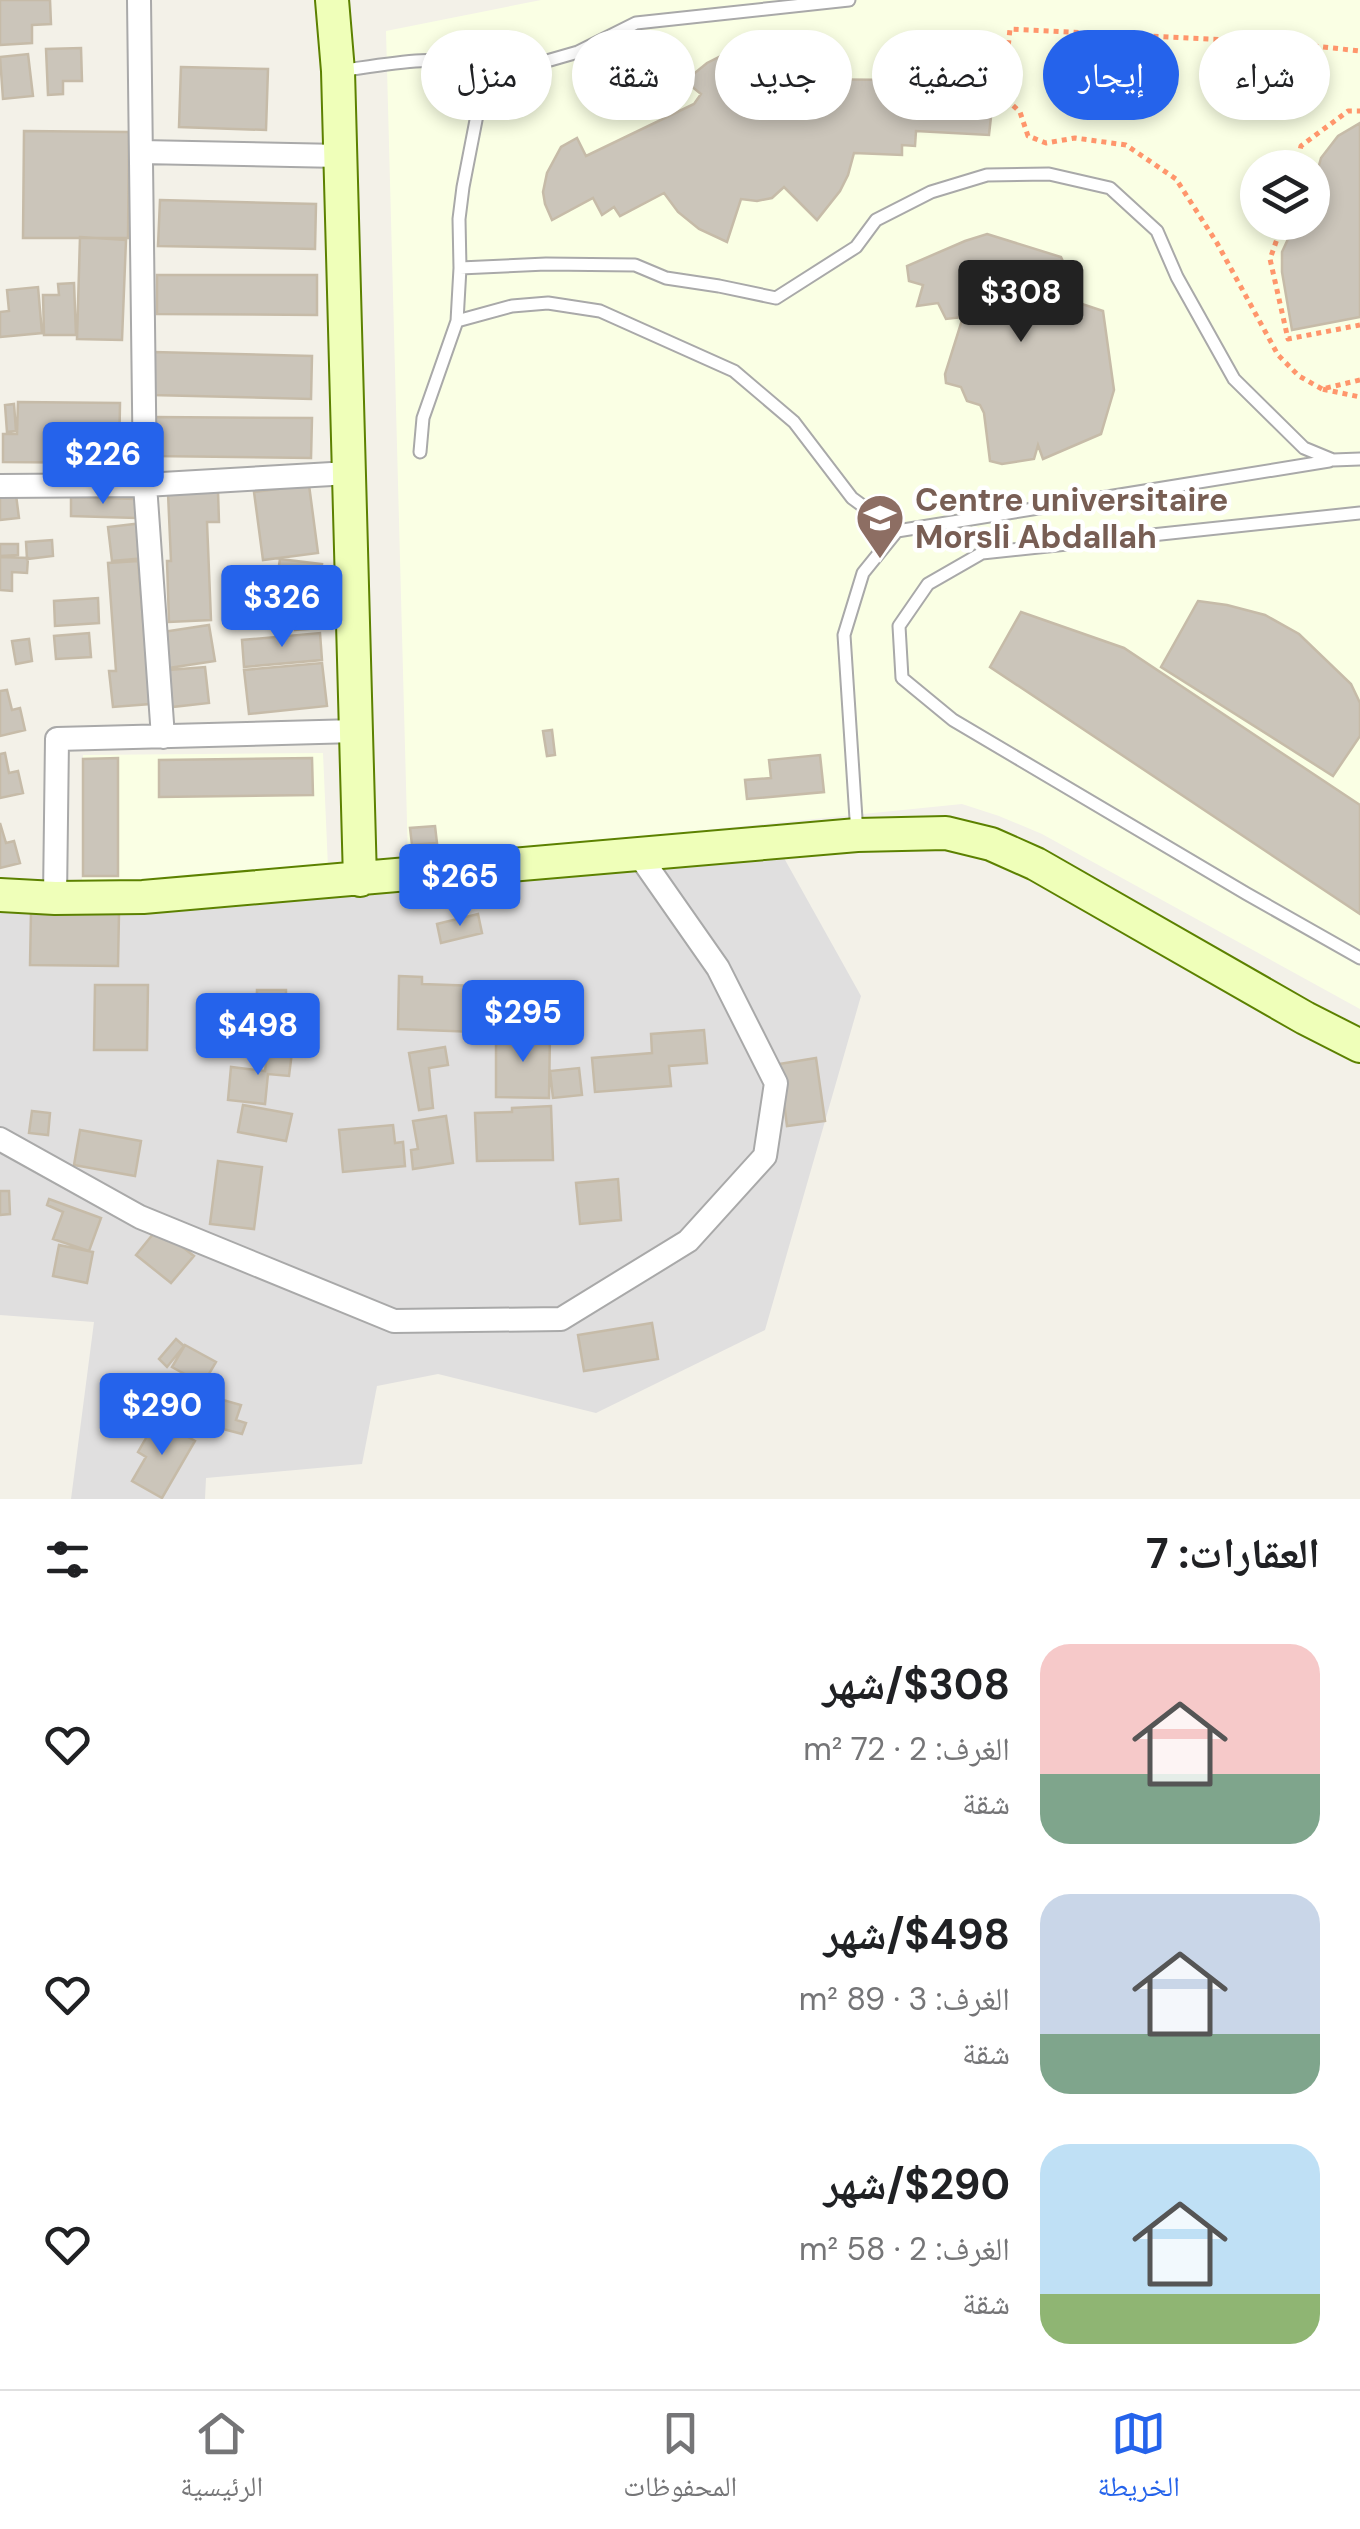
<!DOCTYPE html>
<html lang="ar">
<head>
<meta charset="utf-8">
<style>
  :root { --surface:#fff; --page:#f2f2f2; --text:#202124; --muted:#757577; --line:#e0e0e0; --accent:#2563eb }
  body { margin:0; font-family:"DM Sans","Noto Naskh Arabic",sans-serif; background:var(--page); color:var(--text); direction:rtl; height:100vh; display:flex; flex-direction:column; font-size:38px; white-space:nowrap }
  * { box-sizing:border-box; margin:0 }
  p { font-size:32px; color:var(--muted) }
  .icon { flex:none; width:55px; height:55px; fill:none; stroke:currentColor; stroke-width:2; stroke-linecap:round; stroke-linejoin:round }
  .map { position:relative; height:1499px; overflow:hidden; direction:ltr }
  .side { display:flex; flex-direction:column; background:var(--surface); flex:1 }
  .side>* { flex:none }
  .hud { position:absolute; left:30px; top:30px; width:1300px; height:90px; direction:rtl; display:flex; gap:20px }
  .fabs { position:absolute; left:1240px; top:150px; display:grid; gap:20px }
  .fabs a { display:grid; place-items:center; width:90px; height:90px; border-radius:50%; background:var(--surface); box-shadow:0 5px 15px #0003; font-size:50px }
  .price { position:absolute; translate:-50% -85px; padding:0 22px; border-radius:10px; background:var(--accent); color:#fff; font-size:32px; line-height:65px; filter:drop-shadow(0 2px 5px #0008) }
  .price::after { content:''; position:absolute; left:50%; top:60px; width:30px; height:22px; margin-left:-15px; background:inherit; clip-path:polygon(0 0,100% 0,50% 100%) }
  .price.current { background:#222; color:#fff }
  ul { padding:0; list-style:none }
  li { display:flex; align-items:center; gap:30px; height:250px; padding:0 40px }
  li span { display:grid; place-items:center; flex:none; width:280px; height:200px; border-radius:30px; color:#555 }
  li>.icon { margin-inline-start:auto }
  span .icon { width:120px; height:120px; fill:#fffc; stroke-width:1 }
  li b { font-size:42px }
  h2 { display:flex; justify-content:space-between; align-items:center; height:120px; padding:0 40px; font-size:42px }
  .chip { padding:0 35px; border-radius:45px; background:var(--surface); box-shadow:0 5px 15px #0003; font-size:35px; line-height:90px }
  .chip.current { background:var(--accent); color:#fff }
  .menu { display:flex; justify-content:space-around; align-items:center; height:140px; border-top:2px solid var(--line); background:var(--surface); font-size:28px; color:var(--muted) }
  .menu a { display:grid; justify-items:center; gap:5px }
  .menu .current { color:var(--accent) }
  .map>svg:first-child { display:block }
  .residential { fill:#e0dfdf }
  .education { fill:#faffe4; fill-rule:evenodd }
  .building { fill:#cbc5ba; stroke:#c6bba8; stroke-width:2.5 }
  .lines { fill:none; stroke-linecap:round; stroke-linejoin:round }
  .lane-casing { stroke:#a9a9a9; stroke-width:15 }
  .street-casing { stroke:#a9a9a9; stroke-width:26 }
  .secondary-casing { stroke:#5c8100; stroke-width:36 }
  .path { stroke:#ff966c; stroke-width:5; stroke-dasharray:5 5; stroke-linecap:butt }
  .lane { stroke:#fff; stroke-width:11 }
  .street { stroke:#fff; stroke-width:22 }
  .secondary { stroke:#efffb9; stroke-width:32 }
  .labels { text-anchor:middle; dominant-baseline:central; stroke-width:9; stroke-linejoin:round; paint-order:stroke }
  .education-label { font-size:32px; font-weight:bold; fill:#785e54; stroke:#fff; text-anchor:start }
</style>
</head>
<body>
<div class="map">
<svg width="1360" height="1499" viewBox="0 0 1360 1499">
  <rect width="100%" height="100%" fill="#f3f1e8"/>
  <path class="residential" d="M784 858 861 996 765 1330 596 1413 438 1374 377 1386 362 1464 206 1478 205 1499H71L94 1322 0 1315V905L98 912Z"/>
  <path class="education" d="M541 0H1360V1009L1042 834 999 816 962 804 408 860 386 31ZM1258 168H1312V222H1258Z
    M323 753 328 867 153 887 82 885 83 755Z"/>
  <path class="building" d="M0 0H50L51 24 32 25V43L0 45Z
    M902 39 930 40V57H947L945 68 966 93 976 89 978 108H992L989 135 916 131 915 146 902 145V155L854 153 848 175 840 191 817 220 784 187 772 198 757 201 741 199 727 242 699 229 678 212 664 193 620 216 614 207 602 215 593 198 552 220 545 204 543 192 547 173 561 147 577 138 586 156 694 104 701 94 685 81 707 63 727 53 749 51 780 55 773 74 785 79 901 80Z
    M81 48 82 81H63V94L48 95 46 49Z
    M28 54 33 96 3 99 0 57Z
    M181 67 268 69 266 130 179 127Z
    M1360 123V317L1292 330 1282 272V252L1288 239 1301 227 1320 220 1315 180 1321 158 1338 136Z
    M24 131 129 132 128 238H23Z
    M160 200 316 204 315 249 158 246Z
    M987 234 1061 257 1082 304 1103 311 1114 390 1101 434 1043 459 1038 445 1034 459 1002 464 990 461 984 413 980 405 967 401 961 387 946 383 945 374 963 317 946 319 938 303 917 306 923 285 909 281 907 266 965 241Z
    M80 237 126 240 122 340 77 339Z
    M157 275H317V315L157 314Z
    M74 283 76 335H44L43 295H59L58 284Z
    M38 287 42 333 0 337V312L9 311 7 290Z
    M153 352 312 356 311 399 152 395Z
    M18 402 120 403 119 463 3 462V434H17Z
    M14 404 16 431 7 432 5 405Z
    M153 417 312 418 311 458 153 456Z
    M309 485 318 553 263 560 254 492Z
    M15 487 19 518 0 520V489Z
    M218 491 219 522H207L211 620 169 622 167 561H171L168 493Z
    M71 497 136 499V518L71 516Z
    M143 523 146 558 112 561 108 527Z
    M52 540 53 556 27 559 26 542Z
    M0 544H18V555L0 556Z
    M0 557 28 558 27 573 12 572V591L0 590Z
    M280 559 322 564 318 590 276 585Z
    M138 561 150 704 113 707 109 671H116L108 563Z
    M98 598 99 623 55 626 54 601Z
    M1198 601 1227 605 1265 615 1299 634 1351 684 1360 703V736L1333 776 1161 667Z
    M316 602 319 628 295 630 293 604Z
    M1021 612 1124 648 1360 805V914L990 667Z
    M209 625 215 661 162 669 156 633Z
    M89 633 91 657 56 659 54 636Z
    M320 633 322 660 244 667 242 640Z
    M29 639 32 661 16 664 12 641Z
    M322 663 327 706 249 714 244 670Z
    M205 667 209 703 172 707 169 670Z
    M7 690 12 710 20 708 25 730 0 736V691Z
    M552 730 555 755 547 756 543 731Z
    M5 753 9 773 18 771 23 793 0 798V754Z
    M820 755 824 792 747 799 745 780 771 778 769 760Z
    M118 758V876H83V759Z
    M312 758 313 795 159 797V760Z
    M0 823 6 843 14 841 20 863 0 868Z
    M435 826 437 843 412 845 410 828Z
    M31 911 119 913 118 966 30 965Z
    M478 914 482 933 441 943 437 924Z
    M399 976 422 977V984L478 986 476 1032 398 1029Z
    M95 985H148L147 1050H94Z
    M257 990H286V1022H256Z
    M704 1030 707 1063 669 1066 671 1086 595 1092 592 1058 652 1053 651 1034Z
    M496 1032 550 1033 549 1098 496 1097Z
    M445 1047 448 1065 429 1068 433 1108 419 1110 409 1053Z
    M268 1049 292 1052 289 1076 268 1074 265 1104 228 1100 231 1067 265 1071Z
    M816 1058 825 1121 787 1126 779 1064Z
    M579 1068 582 1095 553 1098 550 1071Z
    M243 1105 292 1114 286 1141 238 1132Z
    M551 1106 553 1160 477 1161 475 1113 512 1112V1108Z
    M32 1111 50 1113 48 1135 29 1133Z
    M446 1116 453 1163 413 1169 411 1150 418 1149 413 1121Z
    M393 1125 395 1143 403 1142 405 1166 343 1172 339 1130Z
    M80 1130 141 1141 135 1176 74 1165Z
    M218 1161 262 1167 254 1229 210 1224Z
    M618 1179 621 1220 580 1224 576 1183Z
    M0 1191H9L10 1214 0 1215Z
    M49 1199 101 1218 89 1251 53 1239 63 1212 47 1205Z
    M158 1228 194 1256 171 1283 136 1255Z
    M59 1245 93 1252 87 1283 53 1276Z
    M652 1323 658 1359 584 1371 578 1335Z
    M176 1339 184 1346 167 1367 159 1359Z
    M185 1345 216 1362 203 1384 172 1367Z
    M216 1398 241 1405 236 1420 246 1423 242 1434 208 1425Z
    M157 1419 195 1441 162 1498 132 1481 146 1457 138 1452Z"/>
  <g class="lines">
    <g class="lane-casing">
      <path id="lane" d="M849 0 636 23 578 52 484 79 463 187 459 219 460 268 546 264 635 265 666 278 719 286 776 298 856 247 876 220 931 192 987 175 1049 174 1110 188 1157 231 1177 277 1234 379 1304 448 1333 460 1360 459
        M339 71C371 67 446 51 472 68 477 71 480 76 484 79
        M457 321 512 306 548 303 600 311 734 371 794 422 852 498 897 531
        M420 452 423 418 457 321 460 268
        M1360 513 982 553 928 584 899 626 902 678 953 720 1247 894 1360 958
        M857 834 844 635 863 573 897 531 1329 461"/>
    </g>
    <g class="street-casing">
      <path id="street" d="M139 0 145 485 349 473
        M141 152 340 156
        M0 486 145 485 163 737
        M55 898 57 739 356 731
        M0 1139 140 1217 394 1321 561 1319 688 1241 765 1156 776 1083 718 968 639 855"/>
    </g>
    <g class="secondary-casing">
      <path id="secondary" d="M332 0 338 71 360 880
        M0 895 55 898 143 897 857 835 946 833 991 844 1036 864 1305 1018 1360 1046"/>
    </g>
    <path class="path" d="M1296 168 1301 146 1348 111H1360
      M1283 222 1270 259 1288 339 1360 325
      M1360 380 1322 389 1360 397
      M1322 389 1299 376 1278 355 1217 243 1176 179 1126 145 1075 138 1046 143 1028 136 1020 112 1003 96 1010 29 1287 43 1360 51"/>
    <use href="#lane" class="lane"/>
    <use href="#street" class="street"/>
    <use href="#secondary" class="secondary"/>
  </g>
  <defs>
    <g id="university-pin" transform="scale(2.5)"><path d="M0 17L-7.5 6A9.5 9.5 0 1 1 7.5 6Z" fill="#8d6e63" stroke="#fff"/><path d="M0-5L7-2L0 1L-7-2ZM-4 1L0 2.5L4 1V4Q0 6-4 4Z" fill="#fff"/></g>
  </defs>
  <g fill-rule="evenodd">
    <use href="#university-pin" x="880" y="518"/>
  </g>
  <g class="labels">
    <g class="education-label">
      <text x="915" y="500">Centre universitaire<tspan x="915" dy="37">Morsli Abdallah</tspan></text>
    </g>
  </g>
</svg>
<div class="fabs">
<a><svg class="icon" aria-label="layers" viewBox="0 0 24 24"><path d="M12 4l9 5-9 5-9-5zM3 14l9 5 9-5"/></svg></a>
</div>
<b class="price current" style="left:1021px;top:345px">$308</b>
<b class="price" style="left:103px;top:507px">$226</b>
<b class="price" style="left:282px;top:650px">$326</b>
<b class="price" style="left:460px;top:929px">$265</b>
<b class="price" style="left:523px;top:1065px">$295</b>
<b class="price" style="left:258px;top:1078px">$498</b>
<b class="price" style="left:162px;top:1458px">$290</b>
<div class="hud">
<a class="chip">شراء</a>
<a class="chip current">إيجار</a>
<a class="chip">تصفية</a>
<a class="chip">جديد</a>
<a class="chip">شقة</a>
<a class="chip">منزل</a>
</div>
</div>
<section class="side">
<h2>العقارات: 7<svg class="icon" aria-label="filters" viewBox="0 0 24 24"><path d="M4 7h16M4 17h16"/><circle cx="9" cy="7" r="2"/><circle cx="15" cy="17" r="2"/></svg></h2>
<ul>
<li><span style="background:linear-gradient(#f6c9c9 65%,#7fa58c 0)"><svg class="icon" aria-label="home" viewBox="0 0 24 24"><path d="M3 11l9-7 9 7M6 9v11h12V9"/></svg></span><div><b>$308/شهر</b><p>الغرف: 2 · 72 m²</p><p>شقة</p></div><svg class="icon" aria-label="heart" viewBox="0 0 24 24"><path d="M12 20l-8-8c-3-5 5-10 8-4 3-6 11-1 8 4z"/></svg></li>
<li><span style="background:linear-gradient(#c9d6e8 70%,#7fa58c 0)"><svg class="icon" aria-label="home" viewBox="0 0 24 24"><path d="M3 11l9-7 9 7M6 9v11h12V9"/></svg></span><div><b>$498/شهر</b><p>الغرف: 3 · 89 m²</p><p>شقة</p></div><svg class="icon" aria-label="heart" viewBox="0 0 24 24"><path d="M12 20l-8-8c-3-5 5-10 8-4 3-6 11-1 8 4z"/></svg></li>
<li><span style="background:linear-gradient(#bfe0f5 75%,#8fb573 0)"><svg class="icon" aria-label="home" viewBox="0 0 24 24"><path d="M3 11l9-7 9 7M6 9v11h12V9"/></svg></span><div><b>$290/شهر</b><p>الغرف: 2 · 58 m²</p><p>شقة</p></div><svg class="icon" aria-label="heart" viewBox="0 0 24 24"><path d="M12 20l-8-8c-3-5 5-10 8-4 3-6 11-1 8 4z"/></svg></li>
</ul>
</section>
<nav class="menu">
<a class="current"><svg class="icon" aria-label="map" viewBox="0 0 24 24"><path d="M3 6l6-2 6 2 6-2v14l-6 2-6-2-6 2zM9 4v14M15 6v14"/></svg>الخريطة</a>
<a><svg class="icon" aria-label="saved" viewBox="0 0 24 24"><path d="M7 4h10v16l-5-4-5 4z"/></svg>المحفوظات</a>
<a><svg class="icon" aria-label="home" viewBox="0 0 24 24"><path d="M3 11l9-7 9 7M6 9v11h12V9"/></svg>الرئيسية</a>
</nav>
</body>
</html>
